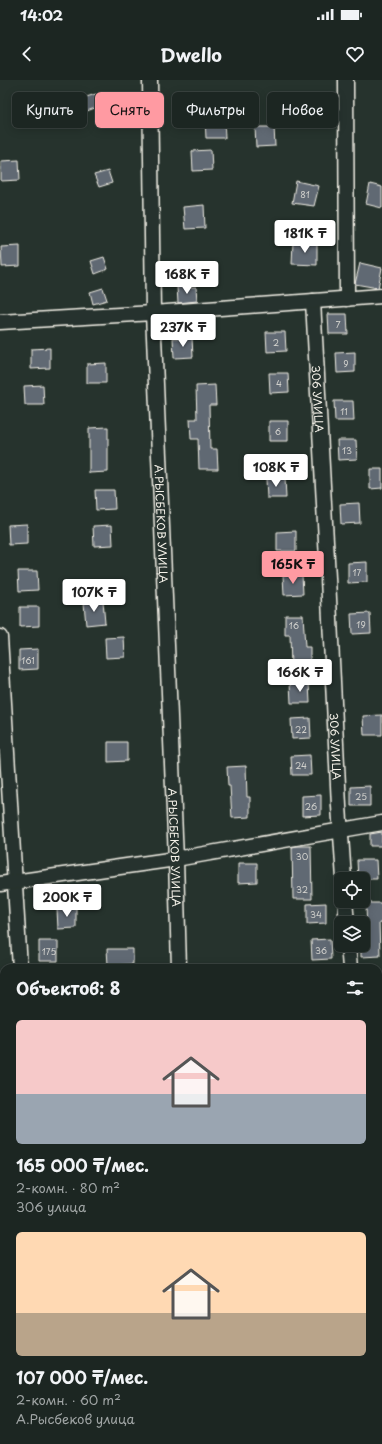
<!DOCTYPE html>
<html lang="ru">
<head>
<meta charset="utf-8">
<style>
  :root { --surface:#1c2622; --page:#252e2a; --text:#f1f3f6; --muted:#a0a5a5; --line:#3a4340; --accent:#ff9aa2 }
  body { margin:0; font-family:"Playpen Sans",sans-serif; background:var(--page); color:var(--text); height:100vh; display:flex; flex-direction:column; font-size:15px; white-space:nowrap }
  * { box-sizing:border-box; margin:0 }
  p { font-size:13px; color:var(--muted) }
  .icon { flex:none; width:22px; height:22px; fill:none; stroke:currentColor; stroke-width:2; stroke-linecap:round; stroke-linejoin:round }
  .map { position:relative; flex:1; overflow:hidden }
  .drawer { position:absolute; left:0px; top:884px; width:382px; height:480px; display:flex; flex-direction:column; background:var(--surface); border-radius:12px 12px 0 0; box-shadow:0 2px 10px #0003,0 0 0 1px var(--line) }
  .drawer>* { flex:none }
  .banner { position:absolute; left:12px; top:12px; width:358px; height:36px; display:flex; gap:8px }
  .buttons { position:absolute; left:334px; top:792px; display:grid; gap:8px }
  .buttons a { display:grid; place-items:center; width:36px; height:36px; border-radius:6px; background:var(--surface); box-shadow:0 2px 10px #0003,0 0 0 1px var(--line); font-size:20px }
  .price { position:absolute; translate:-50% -34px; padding:0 9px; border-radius:4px; background:#fff; color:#222; font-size:13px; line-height:26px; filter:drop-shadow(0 1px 2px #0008) }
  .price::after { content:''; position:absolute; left:50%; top:24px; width:12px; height:9px; margin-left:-6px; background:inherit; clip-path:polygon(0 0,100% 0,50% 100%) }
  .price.active { background:var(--accent); color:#111 }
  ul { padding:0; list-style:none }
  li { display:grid; align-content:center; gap:8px; height:212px; padding:0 16px }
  li span { display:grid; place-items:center; height:124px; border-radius:6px; color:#555 }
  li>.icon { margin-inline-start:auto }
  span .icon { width:72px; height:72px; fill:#fffc; stroke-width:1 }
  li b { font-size:17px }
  h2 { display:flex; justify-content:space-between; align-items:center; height:48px; padding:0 16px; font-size:17px }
  .tag { padding:0 14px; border-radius:6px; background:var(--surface); box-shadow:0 2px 10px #0003,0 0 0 1px var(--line); font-size:14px; line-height:36px }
  .tag.active { background:var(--accent); color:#111 }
  .status { display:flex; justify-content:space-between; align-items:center; height:28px; padding:0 20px; background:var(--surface); direction:ltr }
  .status svg { height:11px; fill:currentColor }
  header { display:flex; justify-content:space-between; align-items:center; height:52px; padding:0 16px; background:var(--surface); font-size:18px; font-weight:700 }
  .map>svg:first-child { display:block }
  .building { fill:#606973; stroke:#f4f1e8 }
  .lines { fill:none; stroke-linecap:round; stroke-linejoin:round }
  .minor-casing { stroke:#f4f1e8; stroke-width:17 }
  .minor { stroke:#26332d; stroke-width:14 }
  .labels { text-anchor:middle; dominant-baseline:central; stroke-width:3.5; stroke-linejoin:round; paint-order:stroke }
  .number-label { font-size:9px; fill:#cfcfcb }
  .street-label { font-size:11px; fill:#f4f1e8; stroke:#26332d }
</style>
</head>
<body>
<div class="status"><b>14:02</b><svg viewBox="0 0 49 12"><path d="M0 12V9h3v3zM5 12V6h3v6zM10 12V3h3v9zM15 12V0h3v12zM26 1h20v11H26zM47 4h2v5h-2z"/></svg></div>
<header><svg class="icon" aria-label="back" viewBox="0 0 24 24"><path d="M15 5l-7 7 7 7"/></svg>Dwello<svg class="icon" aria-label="heart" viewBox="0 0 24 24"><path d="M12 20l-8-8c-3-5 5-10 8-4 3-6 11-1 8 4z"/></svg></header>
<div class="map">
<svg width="382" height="1364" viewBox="0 0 382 1364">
  <rect width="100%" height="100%" fill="#26332d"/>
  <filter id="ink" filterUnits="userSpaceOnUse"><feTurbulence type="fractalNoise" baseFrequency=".025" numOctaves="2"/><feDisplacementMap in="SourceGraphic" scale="8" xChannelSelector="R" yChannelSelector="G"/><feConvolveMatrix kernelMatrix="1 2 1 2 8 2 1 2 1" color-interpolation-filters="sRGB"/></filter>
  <g filter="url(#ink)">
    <path class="building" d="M96 14 100 26 87 31 83 18Z
      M278 17 301 22 296 42 273 37Z
      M198 21 199 41H180L179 22Z
      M224 38 225 58H206L205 39Z
      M255 47H274L275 66 256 67Z
      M211 70 212 90 193 91 192 71Z
      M19 80 20 100 1 101V81Z
      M108 91 112 103 99 107 94 95Z
      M296 101 319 106 314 126 292 123Z
      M370 104 382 107V128L366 124Z
      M204 125 205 148 185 149 183 127Z
      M293 162 317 163V185L292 184Z
      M20 166V186L2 187 1 167Z
      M104 177 108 189 95 194 91 181Z
      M360 183 382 188 378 208 355 204Z
      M177 207H196L197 221 178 223Z
      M103 208 107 220 93 224 90 212Z
      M328 234H347L348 254H329Z
      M266 252H285L286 271 267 272Z
      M173 258H192L193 277 174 278Z
      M50 268V288L31 289V269Z
      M355 272V292L337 293 336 273Z
      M106 283V303H87V284Z
      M269 293H288L289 312 270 313Z
      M43 305 44 325H25L24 306Z
      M215 305 216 325H209L210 369H217L218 389H199L198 359H191L190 339H197L196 306Z
      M334 321H353L354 341H335Z
      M269 341H288V361H269Z
      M108 347V392L89 393V348Z
      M337 360H356L357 379 338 380Z
      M370 389H382V408L370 409Z
      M285 398 286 418H267L266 399Z
      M95 410H114L115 429 96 430Z
      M359 423 360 443 341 444 340 424Z
      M27 444V464L9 465 8 445Z
      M112 445 113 465 94 466 93 446Z
      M296 451V471H277V452Z
      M367 482V502L348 503V483Z
      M18 491H37L38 510 19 511Z
      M283 495H302L303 514 284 515Z
      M103 521 105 543 86 545 84 523Z
      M20 527H39V546L20 547Z
      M370 533 371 553 352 554 351 534Z
      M285 535H303L305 567H310V587H291L290 555H285Z
      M124 557 125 577 106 578 105 558Z
      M38 569V589L19 590V570Z
      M290 603H309L310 623H291Z
      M382 635V655H364L363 636Z
      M310 638 311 658 292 659 291 639Z
      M108 662H127V681L108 682Z
      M310 675 311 695H292L291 676Z
      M246 686 247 717H250V737L232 738 230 706H228L227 687Z
      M370 706V726H351V707Z
      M321 715V735L302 736V716Z
      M382 752V766H370V754Z
      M297 766H311L312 819H293L292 767Z
      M357 780H376L377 799H358Z
      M238 783H257V802L238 803Z
      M326 823V843L307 844V824Z
      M366 823H382V843H379L380 876 361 877V865H363V857H367Z
      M76 828V848L58 849 57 829Z
      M330 859 331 879 312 880 311 860Z
      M39 861H58V881H39Z
      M107 869H133V884L108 885Z"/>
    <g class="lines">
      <g class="minor-casing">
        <g id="minor">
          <path id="s1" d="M150 0 153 233 176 779 179 888"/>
          <path d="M346 0 347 219"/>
          <path id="s2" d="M313 221 328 498 339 726 344 799"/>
          <path d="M0 242 153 233 382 216"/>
          <path d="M0 557 20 888"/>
          <path d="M0 804 176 779 382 743"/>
          <path d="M345 821 347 843"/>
          <path d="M348 865 350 888"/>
          <path d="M378 961 382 960"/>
          <path d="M378 1241 382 1240"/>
          <path d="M0 1255 4 1254"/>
          <path d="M378 1337 382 1351"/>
        </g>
      </g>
      <use href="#minor" class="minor"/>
    </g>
  </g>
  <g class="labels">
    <g class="number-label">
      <text x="305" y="114">81</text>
      <text x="338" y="244">7</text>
      <text x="276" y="262">2</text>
      <text x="346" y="283">9</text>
      <text x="279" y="303">4</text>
      <text x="344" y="331">11</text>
      <text x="278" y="351">6</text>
      <text x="347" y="370">13</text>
      <text x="357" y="492">17</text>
      <text x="361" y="544">19</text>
      <text x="294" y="545">16</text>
      <text x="28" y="580">161</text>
      <text x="301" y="649">22</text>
      <text x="301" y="685">24</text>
      <text x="361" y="716">25</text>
      <text x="311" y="726">26</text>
      <text x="302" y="776">30</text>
      <text x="302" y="809">32</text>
      <text x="316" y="834">34</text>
      <text x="321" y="870">36</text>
      <text x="49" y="871">175</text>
    </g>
    <g class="street-label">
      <text stroke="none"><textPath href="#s2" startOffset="98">306 УЛИЦА</textPath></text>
      <text stroke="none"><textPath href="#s1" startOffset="444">А.РЫСБЕКОВ УЛИЦА</textPath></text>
      <text stroke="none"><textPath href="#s2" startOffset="446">306 УЛИЦА</textPath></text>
      <text stroke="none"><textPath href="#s1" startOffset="768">А.РЫСБЕКОВ УЛИЦА</textPath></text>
    </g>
  </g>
</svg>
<div class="buttons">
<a><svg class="icon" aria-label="locate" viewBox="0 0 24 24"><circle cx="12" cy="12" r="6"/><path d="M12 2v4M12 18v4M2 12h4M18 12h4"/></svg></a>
<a><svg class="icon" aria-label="layers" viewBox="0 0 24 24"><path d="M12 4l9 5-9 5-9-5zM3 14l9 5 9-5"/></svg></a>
</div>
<b class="price" style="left:305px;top:174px">181K ₸</b>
<b class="price" style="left:187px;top:215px">168K ₸</b>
<b class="price" style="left:183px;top:268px">237K ₸</b>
<b class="price" style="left:276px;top:408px">108K ₸</b>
<b class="price active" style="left:293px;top:505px">165K ₸</b>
<b class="price" style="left:94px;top:533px">107K ₸</b>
<b class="price" style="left:300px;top:613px">166K ₸</b>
<b class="price" style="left:67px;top:838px">200K ₸</b>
<div class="banner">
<a class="tag">Купить</a>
<a class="tag active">Снять</a>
<a class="tag">Фильтры</a>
<a class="tag">Новое</a>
</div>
<section class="drawer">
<h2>Объектов: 8<svg class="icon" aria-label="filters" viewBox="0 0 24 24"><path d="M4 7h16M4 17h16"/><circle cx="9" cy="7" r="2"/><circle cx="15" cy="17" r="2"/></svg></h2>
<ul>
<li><span style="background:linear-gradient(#f6c9c9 60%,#9aa5b1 0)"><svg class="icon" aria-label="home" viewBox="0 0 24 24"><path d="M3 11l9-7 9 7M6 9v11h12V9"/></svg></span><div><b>165 000 ₸/мес.</b><p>2-комн. · 80 m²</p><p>306 улица</p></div></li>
<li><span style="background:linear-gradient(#ffd9b3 65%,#b9a48a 0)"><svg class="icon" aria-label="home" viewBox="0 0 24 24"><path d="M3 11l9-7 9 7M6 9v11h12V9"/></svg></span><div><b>107 000 ₸/мес.</b><p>2-комн. · 60 m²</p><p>А.Рысбеков улица</p></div></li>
</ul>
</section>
</div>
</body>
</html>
